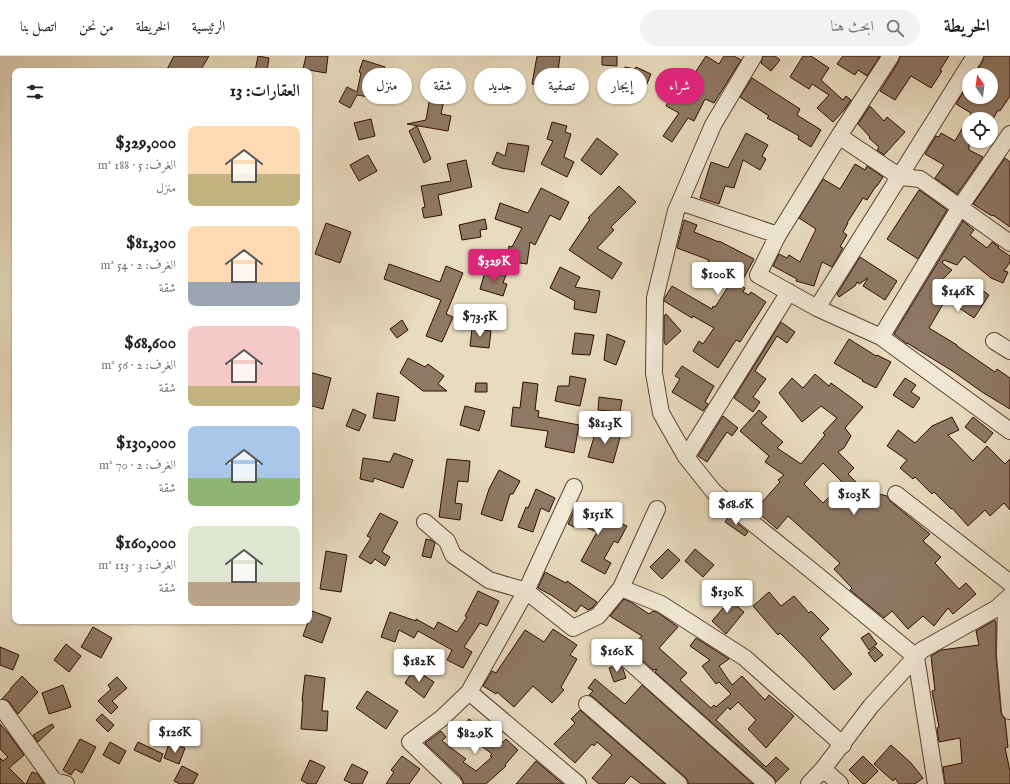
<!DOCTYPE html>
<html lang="ar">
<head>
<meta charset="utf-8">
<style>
  :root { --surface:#fff; --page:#f2f2f2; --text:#202124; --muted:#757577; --line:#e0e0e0; --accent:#db2777 }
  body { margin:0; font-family:"IM FELL English",Amiri,serif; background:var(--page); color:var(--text); direction:rtl; height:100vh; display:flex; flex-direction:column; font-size:15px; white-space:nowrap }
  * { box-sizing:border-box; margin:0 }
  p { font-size:13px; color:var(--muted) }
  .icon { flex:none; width:22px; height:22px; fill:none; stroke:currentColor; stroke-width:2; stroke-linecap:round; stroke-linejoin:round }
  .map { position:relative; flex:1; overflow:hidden; direction:ltr }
  .side { position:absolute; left:12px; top:12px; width:300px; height:556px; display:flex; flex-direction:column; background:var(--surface); border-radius:8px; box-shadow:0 1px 3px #0004; direction:rtl }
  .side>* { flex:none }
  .guide { position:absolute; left:324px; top:12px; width:380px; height:36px; direction:rtl; display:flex; gap:8px }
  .needle { width:26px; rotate:346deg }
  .fabs { position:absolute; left:962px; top:12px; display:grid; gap:8px }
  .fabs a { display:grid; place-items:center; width:36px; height:36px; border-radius:50%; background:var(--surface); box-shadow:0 1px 3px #0004; font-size:20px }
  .price { position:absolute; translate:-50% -34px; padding:0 9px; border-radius:4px; background:#fff; color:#222; font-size:13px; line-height:26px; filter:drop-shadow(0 1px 2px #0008) }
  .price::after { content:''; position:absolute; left:50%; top:24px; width:12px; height:9px; margin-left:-6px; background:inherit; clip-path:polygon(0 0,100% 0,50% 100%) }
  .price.current { background:var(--accent); color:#fff }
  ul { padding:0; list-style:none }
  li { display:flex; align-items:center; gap:12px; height:100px; padding:0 12px }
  li span { display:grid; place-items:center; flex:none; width:112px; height:80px; border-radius:8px; color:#555 }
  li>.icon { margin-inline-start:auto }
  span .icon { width:48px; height:48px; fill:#fffc; stroke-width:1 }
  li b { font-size:17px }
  h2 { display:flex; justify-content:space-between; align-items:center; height:48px; padding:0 12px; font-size:17px }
  .pill { padding:0 14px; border-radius:18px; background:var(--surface); box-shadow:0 1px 3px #0004; font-size:14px; line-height:36px }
  .pill.current { background:var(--accent); color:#fff }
  header { display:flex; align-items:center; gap:24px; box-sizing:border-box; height:56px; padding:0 20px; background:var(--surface); border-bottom:1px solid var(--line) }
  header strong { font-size:19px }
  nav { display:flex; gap:22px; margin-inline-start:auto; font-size:14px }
  .search { width:280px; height:36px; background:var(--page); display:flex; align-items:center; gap:10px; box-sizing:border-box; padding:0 14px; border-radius:22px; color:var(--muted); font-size:15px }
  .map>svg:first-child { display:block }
  .building { fill:#8f7864; stroke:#2e0d02; fill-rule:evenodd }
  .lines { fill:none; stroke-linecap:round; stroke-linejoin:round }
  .minor-casing { stroke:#5c4031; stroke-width:18 }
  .minor { stroke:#f0e8d5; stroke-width:16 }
</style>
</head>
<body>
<header>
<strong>الخريطة</strong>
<div class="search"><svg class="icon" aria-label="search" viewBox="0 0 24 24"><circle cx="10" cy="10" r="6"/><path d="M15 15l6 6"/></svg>ابحث هنا</div>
<nav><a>الرئيسية</a><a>الخريطة</a><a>من نحن</a><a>اتصل بنا</a></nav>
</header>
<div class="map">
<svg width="1010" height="728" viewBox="0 0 1010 728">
  <rect width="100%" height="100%" fill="#e8dbbe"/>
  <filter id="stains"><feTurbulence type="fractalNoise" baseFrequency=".005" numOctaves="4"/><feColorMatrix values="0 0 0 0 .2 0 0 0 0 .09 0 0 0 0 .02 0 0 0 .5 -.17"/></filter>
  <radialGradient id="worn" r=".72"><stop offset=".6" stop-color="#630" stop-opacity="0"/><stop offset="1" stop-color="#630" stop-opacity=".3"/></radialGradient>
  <path class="building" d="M174 0H209L200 15H166Z
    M258 0 269 2 267 15H255Z
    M306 0H328L326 17 303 13Z
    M537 0H560L556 32 532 28Z
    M602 0H617V10L602 9Z
    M706 0 719 8 724 0H734L741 4 714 47 705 43 694 65 688 62 672 86 663 80 679 57 666 50 675 33 679 35 683 28 687 29Z
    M763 0H775L780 4 771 15 761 7Z
    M803 0H811L829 12 821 24 843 44 846 40 851 44 845 53 833 66 817 52 829 39 812 28 809 33 790 21Z
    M843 0H880L867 20 858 14 855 19 837 8Z
    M900 0H949L940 14 942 15 931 32 911 20 895 44 880 35 899 5Z
    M984 0H1010V40L1000 55 998 54 993 63H969V94L983 101 957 138 935 122 944 109 925 98 936 80 939 81 941 77 955 85 971 57 956 48 969 27V41H991V19H974L983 5Z
    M363 4 385 11 383 15 411 25 408 34 379 23 375 42 357 39 350 52 339 46 347 31 357 36 361 17 359 16Z
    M625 11 635 13 636 11 651 18 644 35 622 26Z
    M752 22 800 53 797 59 821 74 811 91 798 83 799 80 767 62 769 60 740 41Z
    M430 41 444 44 441 58 451 60 448 75 407 68 426 64Z
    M870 50 884 65 887 61 905 76 884 99 877 94 879 91 869 82 870 81 858 68Z
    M371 63 375 80 359 84 354 67Z
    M552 66 567 70 565 76 571 78 564 101 574 106 567 121 541 108 553 85 547 83Z
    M417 70 431 103 424 107 409 75Z
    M746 77 768 89 762 100 766 103 760 114 743 104 734 132 725 130 719 148 700 142 711 106 728 112Z
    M597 82 618 98 601 119 581 104Z
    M508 87 529 90 524 116 501 112 492 108 497 96 505 100Z
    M368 99 377 115 359 125 350 109Z
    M1005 102 1010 106V171L993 159 992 160 973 148Z
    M466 104 472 131 438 139 442 159 424 162 422 152 425 151 421 130 451 125 447 108Z
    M855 108 865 114 867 110 883 121 877 130H876L867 144 863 142 847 167H848L843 176 847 179 840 191 843 192 832 211 822 206 814 230 796 225 797 223 773 210 779 198 787 202 789 199 800 206 816 173 799 162 823 123 840 133Z
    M619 130 636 146 611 171 614 174 597 192 622 207 612 223 569 194 590 163 588 162Z
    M541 132 569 146 560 164 550 159 535 189 530 186 527 208 506 205 509 190 512 191 522 172 495 163 500 147 528 157Z
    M919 134 947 154 918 203 887 183Z
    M485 163 487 173 480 174 481 181 462 184 459 169Z
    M684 164 697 169 694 176 719 186V185L754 203 740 229 745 232 743 236 749 239 751 236 766 246 740 286 736 284 718 312 693 295 699 285 703 288 714 272 693 260 692 262 664 245V243L672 230 712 253 713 250 715 251 735 220 708 206 709 204 677 192Z
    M963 165 974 174 970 179 987 192 992 186 999 191 998 192 1010 200V206L1004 215 1008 216 1003 227 991 222 964 200 957 209 944 204 942 207 952 214 942 224 962 236 969 225 989 239 974 262 946 243 929 272 957 289V290L995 316 997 313 1010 322V353L982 336 954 316 907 287V288L894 278Z
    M326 167 351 176 340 207 315 198Z
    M860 201 897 225 885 244 863 230 868 222 859 228 857 226 855 230 839 241 837 238Z
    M389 208 440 226 446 210 463 217 446 258 453 261 442 286 426 280 441 244 384 223Z
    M560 211 580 221 575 231 600 235 596 257 574 253 575 245 550 232Z
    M486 213 506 219 503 227 507 228 503 240 480 233Z
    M666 258 681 275 666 289 664 286V260Z
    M402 264 408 274 397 282 390 273Z
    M781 266 795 276 787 287 777 280 755 315 766 323 753 341 760 346 753 356 734 342Z
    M472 273 491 275 489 292 470 290Z
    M575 277 594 279 590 299 572 298Z
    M607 278 625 285 616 309 604 304Z
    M849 283 876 300 877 299 891 306 876 332 862 325 863 324 834 307Z
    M408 302 425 311 428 308 444 320 438 328 447 335H423L400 317Z
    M682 310 714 330 705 346 708 348 703 355 672 336 680 323 675 320Z
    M309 316 331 322 323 353 309 349Z
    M815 318 829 330 831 327 853 343 863 351 845 372 851 380 844 392 838 396 854 412 848 418 877 447 879 438 887 440 890 445 930 478 923 485 941 501 935 507 959 533 966 527 976 538 953 558 948 552 934 570 923 560 908 573 892 555 884 562 850 534 852 532 834 513 840 507 788 460 777 473 755 454 780 426 778 424 784 419 765 406 769 400 740 375 759 354 767 361 761 367 783 386 777 392 801 408 825 379 823 377 837 362 821 350 802 366 779 337 792 322 803 332ZM823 407 843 427 823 447 804 428Z
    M570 320 586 323 580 350 555 345 558 330H569Z
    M905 322 916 329 911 336 920 342 913 352 893 339Z
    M523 326 538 328 535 354 539 355 538 361 579 369 574 397 545 391 548 375 511 370 513 351 520 352Z
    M476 327H487V336H475Z
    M377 337 399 341 395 365 373 362Z
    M599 341 622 344 620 356 598 354Z
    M465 350 485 355 479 375 460 369Z
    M353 353 366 359 359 375 346 370Z
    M723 360 738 372 732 380 727 376 707 406 698 400Z
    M952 361 959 374 948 379 973 405 987 390 1005 408 1010 403V454L1004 447 990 460 985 454 968 470 952 452 951 453 934 436 932 438 915 421 913 423 900 412 907 404 887 390 898 374 915 387 932 370Z
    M973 361 993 377 985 387 965 371Z
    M597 371 621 378 613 407 588 401Z
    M394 397 413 404 403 432 374 422 373 426 360 423 363 402 390 406Z
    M447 403 470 405 468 426 458 425 455 447 462 448 460 464 439 461Z
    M499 414 520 425 513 438H510L502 465 481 458 489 433Z
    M536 433 555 442 549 456 541 452 533 476 518 471 526 451 528 452Z
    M577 448 627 470 618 487 614 485 604 503 611 507 605 518 581 505 597 476 576 467 574 471 568 468Z
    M380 457 398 466 382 496 390 501 385 510 375 503 371 508 359 501 371 482 367 480Z
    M729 460 748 476 745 480 725 466Z
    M426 483 431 484 435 487 431 502 422 500Z
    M668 493 680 504 662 523 650 511Z
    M695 493 714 509 703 521 685 505Z
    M326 495 347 499 341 536 320 533Z
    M545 516 566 527 567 525 597 546 592 552 588 554 581 549 576 556 551 539 538 532Z
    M478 535 499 545 487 570 480 567 464 591 472 596 463 612 447 604 452 594 418 575 414 582 399 574 395 586 381 581 390 556 416 565V563L434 573 438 566 457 576 467 561 465 560Z
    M769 536 781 550 794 540 809 557 811 555 829 573 820 582 852 618 834 634 805 602 780 577 778 579 753 550Z
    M721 537 744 556 726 578 712 565 724 551 715 544Z
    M624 543 631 546 649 558 653 555 657 556 678 571 659 592 687 617 680 624 711 652 714 649 716 651 731 638 719 626 716 628 702 610 710 604 690 590 696 582 729 603 719 610 732 629 742 620 765 644 769 639 794 660 766 692 748 673 756 664 738 646 730 654 728 651 716 664 766 711 776 701 789 713 776 726 773 721 655 616 657 613 653 614 629 592 642 580 610 560Z
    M312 555 331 562 322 587 303 580Z
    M995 564 996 568V600L1001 656 1002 660 1005 663 1008 691 1005 692 1010 715V728H945L943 711 962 707 960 682 939 686 937 672 939 671 932 635 935 634 931 600 941 594 979 589 976 575Z
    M93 571 112 582 101 602 81 591Z
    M553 573 577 589 570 599 577 603 561 631 564 634 552 647 533 630 514 651 497 636 496 638 483 630 492 615 496 617 525 574 544 586Z
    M869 577 877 588 869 594 861 582Z
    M66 588 81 600 69 616 54 604Z
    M0 591 19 599 13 614 0 609Z
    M875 591 883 599 875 606 868 597Z
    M619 609 623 613 626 622 614 626 609 612Z
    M414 613 434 626 424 642 405 627Z
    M305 619 325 622 322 655H328L327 675 301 673 303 645H302Z
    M22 620 38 636 18 658 9 646 6 644 2 643 11 633H10Z
    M117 621 127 632 112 645 118 651 111 658 98 645 111 633 108 629Z
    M595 623 625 648 642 629 753 728H688V725L685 721 593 641 589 639 593 635 588 632Z
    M63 629 71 651 49 658 42 637Z
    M367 635 398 655 386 673 356 652Z
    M580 654 581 655 665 728H641L631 720 624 728H599L592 722 612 699 597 686 594 690 592 688 575 707 554 688 575 667 571 663Z
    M102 658 114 669 108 676 96 664Z
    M469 663 501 688 506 683 518 694 505 709 506 710 486 728H464L461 721 425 687 441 675 446 681 442 685 466 703 463 706 476 715 492 701 490 700 492 698 471 682 473 680 463 672Z
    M0 668 8 677 24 699 9 712 25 728H0V702L3 705 8 701 0 693Z
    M52 668 54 671 38 686 33 679Z
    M80 683 96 691 82 717 75 713 71 719 63 714Z
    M110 686 126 695 119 708 103 699Z
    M138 686 163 698 160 706 134 694Z
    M169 688 176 691V689L185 692 179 708 164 702Z
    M891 689 911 707 923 722 915 728H899L895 722 893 725 874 708Z
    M402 700 420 713 409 728H386L394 716 391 714Z
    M863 700 878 715 865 728H863L849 714Z
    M310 704 325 711 316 728H308L301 724Z
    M536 705 563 728H516Z
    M352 708 368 716 362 728H353L344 724Z
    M182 710 198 718 193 728H180L174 725Z
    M32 716 38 718 44 728H26Z"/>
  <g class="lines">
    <g class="minor-casing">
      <path id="minor" d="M754 0 713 69 676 155 655 242 654 317 661 357 686 401 714 436 817 519 916 601 936 728
        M891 0 839 80 778 179 758 219 817 252 881 281 1010 375
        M839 80 900 121 920 123 1010 187
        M680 146 778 179
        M817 252 975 0
        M881 281 960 151 1010 78
        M994 285 1010 295
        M686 401 789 236
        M896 438 1010 527
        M425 466 447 485 453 499 489 524 526 535 573 572 598 560 621 532 657 453
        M621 532 661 548 745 602 843 689
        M1006 544 1005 599 1010 655
        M622 599 767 728
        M469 636 578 728
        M587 648 679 728
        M2 652 54 725 66 728
        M823 713 840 728
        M454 728 410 686 442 662 469 636 526 535 574 431
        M809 728 823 713 871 650 922 594 997 552 1010 540"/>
    </g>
    <use href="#minor" class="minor"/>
  </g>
  <rect width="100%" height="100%" filter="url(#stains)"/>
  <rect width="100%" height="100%" fill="url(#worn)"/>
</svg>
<div class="fabs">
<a><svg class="needle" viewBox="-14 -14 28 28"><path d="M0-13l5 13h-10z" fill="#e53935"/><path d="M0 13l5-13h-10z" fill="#757577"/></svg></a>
<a><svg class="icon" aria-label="locate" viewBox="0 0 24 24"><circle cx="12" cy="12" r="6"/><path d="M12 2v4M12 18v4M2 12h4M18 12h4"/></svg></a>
</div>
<b class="price current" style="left:494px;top:227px">$329K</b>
<b class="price" style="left:718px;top:240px">$100K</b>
<b class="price" style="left:958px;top:257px">$146K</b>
<b class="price" style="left:480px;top:282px">$73.5K</b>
<b class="price" style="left:605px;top:389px">$81.3K</b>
<b class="price" style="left:854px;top:460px">$103K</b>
<b class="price" style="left:736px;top:470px">$68.6K</b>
<b class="price" style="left:598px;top:480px">$151K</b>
<b class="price" style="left:727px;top:558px">$130K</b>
<b class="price" style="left:617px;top:617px">$160K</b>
<b class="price" style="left:419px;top:627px">$182K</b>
<b class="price" style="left:175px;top:698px">$126K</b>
<b class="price" style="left:475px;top:699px">$82.9K</b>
<div class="guide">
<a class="pill current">شراء</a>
<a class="pill">إيجار</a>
<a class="pill">تصفية</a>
<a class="pill">جديد</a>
<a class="pill">شقة</a>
<a class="pill">منزل</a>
</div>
<section class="side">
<h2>العقارات: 13<svg class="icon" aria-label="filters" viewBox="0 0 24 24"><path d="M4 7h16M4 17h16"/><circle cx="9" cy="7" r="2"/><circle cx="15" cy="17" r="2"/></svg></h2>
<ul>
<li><span style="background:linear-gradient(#ffd9b3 60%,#c2b280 0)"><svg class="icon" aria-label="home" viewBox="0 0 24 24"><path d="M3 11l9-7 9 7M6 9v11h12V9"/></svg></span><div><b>$329,000</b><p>الغرف: 5 · 188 m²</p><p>منزل</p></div></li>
<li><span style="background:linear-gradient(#ffd9b3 70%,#9aa5b1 0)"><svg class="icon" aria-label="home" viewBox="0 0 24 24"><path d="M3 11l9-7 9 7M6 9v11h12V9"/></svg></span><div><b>$81,300</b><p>الغرف: 2 · 54 m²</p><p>شقة</p></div></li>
<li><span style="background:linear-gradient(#f6c9c9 75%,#c2b280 0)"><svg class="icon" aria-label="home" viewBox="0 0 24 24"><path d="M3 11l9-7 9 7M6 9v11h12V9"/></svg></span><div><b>$68,600</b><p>الغرف: 2 · 56 m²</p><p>شقة</p></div></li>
<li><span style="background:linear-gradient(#a9c7e8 65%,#8fb573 0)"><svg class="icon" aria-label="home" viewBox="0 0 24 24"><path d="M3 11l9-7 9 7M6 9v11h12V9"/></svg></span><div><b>$130,000</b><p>الغرف: 2 · 70 m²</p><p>شقة</p></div></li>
<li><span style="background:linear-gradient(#dfe7d0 70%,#b9a48a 0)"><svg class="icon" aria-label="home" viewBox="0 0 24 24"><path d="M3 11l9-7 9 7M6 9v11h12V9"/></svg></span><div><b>$160,000</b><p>الغرف: 3 · 113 m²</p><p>شقة</p></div></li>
</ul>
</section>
</div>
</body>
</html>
